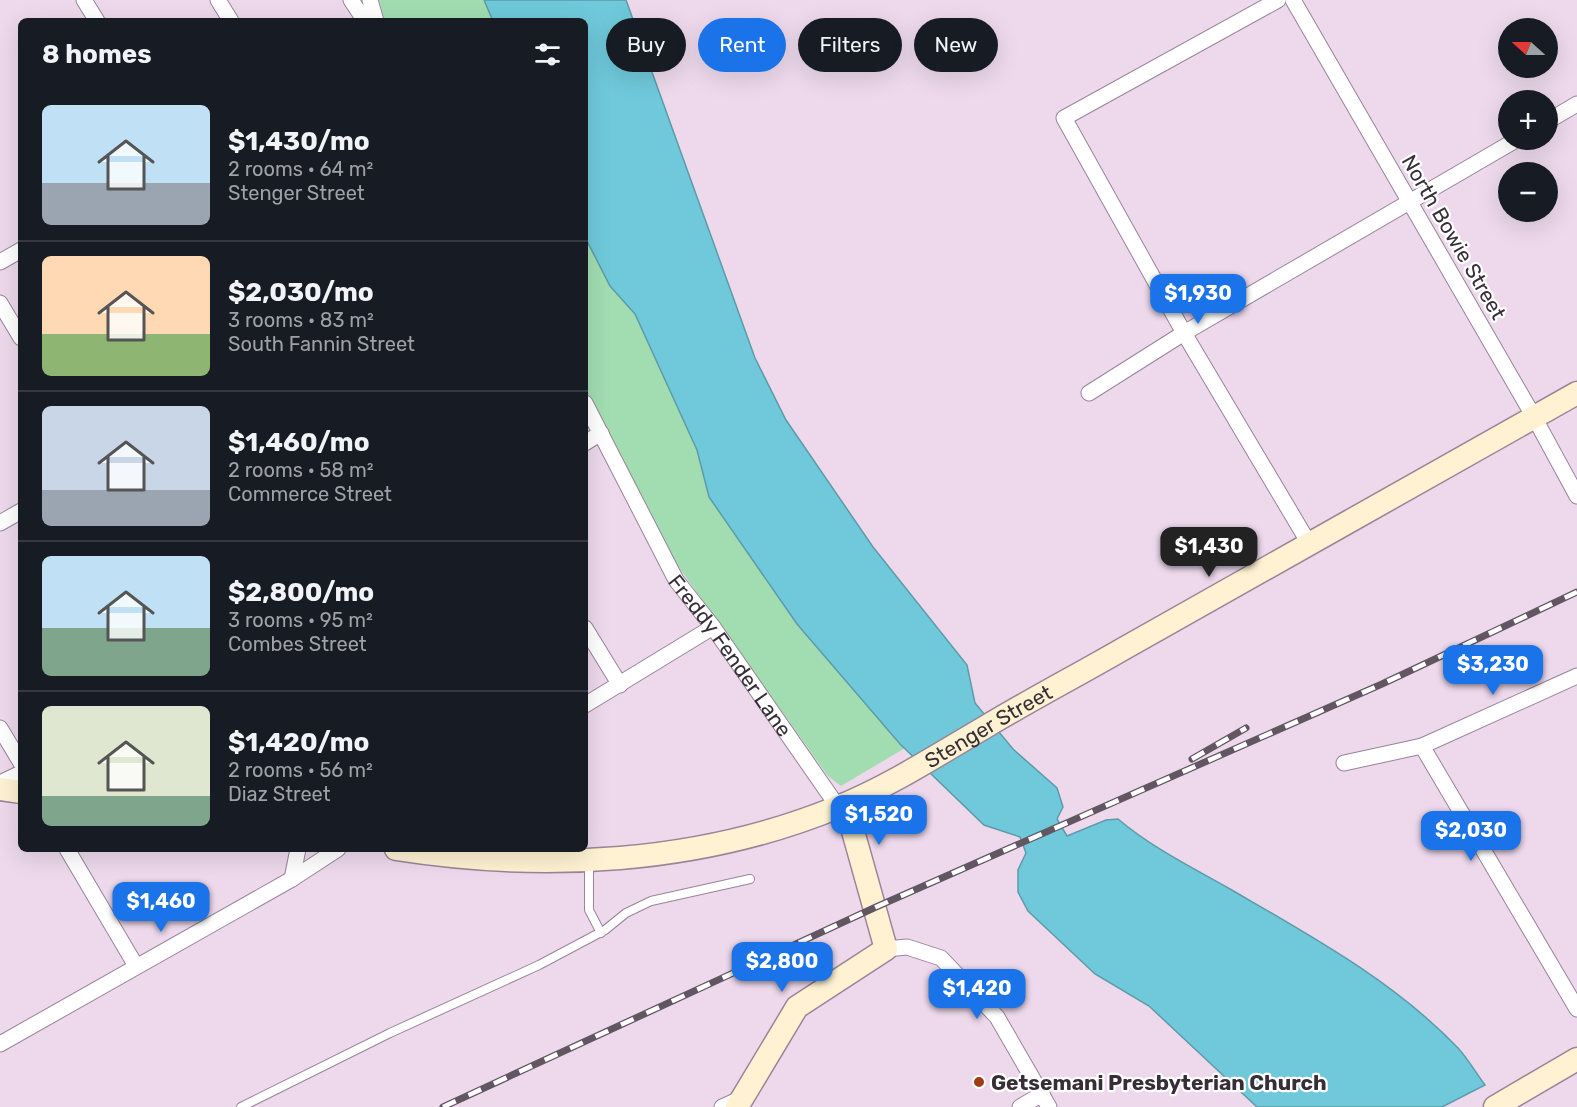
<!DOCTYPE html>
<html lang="en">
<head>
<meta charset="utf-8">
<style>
  :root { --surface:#171b24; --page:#242831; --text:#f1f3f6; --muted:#9ea1a6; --line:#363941; --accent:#1a73e8 }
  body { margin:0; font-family:Rubik,sans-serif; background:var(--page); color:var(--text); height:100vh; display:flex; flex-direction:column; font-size:22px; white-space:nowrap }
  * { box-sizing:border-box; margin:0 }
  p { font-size:20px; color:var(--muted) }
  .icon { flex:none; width:33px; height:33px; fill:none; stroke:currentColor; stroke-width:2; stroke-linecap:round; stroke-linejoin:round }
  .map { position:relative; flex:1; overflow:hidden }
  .drawer { position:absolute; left:18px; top:18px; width:570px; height:834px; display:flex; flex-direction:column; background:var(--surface); border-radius:9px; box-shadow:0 6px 24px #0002 }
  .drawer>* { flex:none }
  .hud { position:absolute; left:606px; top:18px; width:570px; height:54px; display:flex; gap:12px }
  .needle { width:39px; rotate:291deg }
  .buttons { position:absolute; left:1498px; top:18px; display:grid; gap:12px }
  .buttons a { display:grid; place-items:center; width:60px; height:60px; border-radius:50%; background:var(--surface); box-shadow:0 6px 24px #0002; font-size:30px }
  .price { position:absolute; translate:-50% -51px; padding:0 14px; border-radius:12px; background:var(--accent); color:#fff; font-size:20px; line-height:39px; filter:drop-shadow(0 2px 3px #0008) }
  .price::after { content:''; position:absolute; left:50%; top:36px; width:18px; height:14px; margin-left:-9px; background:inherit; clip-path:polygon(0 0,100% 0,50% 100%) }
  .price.current { background:#222; color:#fff }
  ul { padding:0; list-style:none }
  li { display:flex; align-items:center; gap:18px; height:150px; padding:0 24px }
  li+li { border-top:2px solid var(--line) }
  li span { display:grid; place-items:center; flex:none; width:168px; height:120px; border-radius:9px; color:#555 }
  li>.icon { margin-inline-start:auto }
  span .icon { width:72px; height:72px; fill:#fffc; stroke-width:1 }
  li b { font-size:26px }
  h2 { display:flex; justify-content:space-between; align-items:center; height:72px; padding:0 24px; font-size:26px }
  .tag { padding:0 21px; border-radius:27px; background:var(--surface); box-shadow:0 6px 24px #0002; font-size:21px; line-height:54px }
  .tag.current { background:var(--accent); color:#fff }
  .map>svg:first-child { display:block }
  .green { fill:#a1ddb1 }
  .water { fill:#6fc9da; stroke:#5e9ba9; stroke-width:1.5 }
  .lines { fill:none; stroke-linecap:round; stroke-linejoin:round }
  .lane-casing { stroke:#988598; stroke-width:10 }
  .street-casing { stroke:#988598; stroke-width:17 }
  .secondary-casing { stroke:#988598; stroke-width:25 }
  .lane { stroke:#fff; stroke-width:8 }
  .street { stroke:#fff; stroke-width:15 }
  .secondary { stroke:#fef2d2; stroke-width:22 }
  .rail-casing { stroke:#615661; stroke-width:7 }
  .rail { stroke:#fff; stroke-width:4.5; stroke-dasharray:14; stroke-linecap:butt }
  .poi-dot { fill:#a13b13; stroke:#fff; stroke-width:2 }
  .labels { text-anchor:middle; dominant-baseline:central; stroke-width:4.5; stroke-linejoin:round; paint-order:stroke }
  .street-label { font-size:21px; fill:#372f37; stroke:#fff }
  .poi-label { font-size:21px; font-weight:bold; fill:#372f37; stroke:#fff; text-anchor:start }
</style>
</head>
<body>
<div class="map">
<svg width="1577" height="1107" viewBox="0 0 1577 1107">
  <rect width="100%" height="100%" fill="#edd8ec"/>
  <path class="green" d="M379 0H484L493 21H385Z
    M585 237 610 286 635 314 697 450 709 497 905 748 841 786 828 776 668 552 585 395Z"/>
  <path class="water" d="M484 0H626L755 358 786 420 873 547 967 665 975 703 1013 749 1057 788 1063 807 1057 819 1067 836 1106 820 1118 819C1151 847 1191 867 1230 889 1309 935 1394 981 1458 1048 1468 1059 1476 1073 1485 1085L1442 1107H1257L1149 1006 1095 974 1028 911 1018 892V870L1026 853 1020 837 984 825 900 744 797 624 709 497 697 450 635 314 610 286 585 237V21H493Z"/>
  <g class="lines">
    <g class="lane-casing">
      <path id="lane" d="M589 862V910L601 933
        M241 1107 390 1033 539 965 605 930 626 913 651 901 750 879"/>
    </g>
    <g class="street-casing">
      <g id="street">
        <path d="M84 0 97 21"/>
        <path d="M218 0 231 21"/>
        <path d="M351 0 365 21"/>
        <path d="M370 0 376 21"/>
        <path d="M1278 0 1064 118 1184 333 1310 545"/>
        <path d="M1293 0 1534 417 1577 496"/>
        <path d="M1548 121 1577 104"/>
        <path d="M0 262 21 250"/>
        <path d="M0 303 21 338"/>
        <path d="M1089 393 1184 333 1516 140"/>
        <path id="s1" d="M585 403 676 580 713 627 838 807"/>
        <path d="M585 443 601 433"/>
        <path d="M0 523 21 511"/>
        <path d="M585 628 620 685"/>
        <path d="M585 705 713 627"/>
        <path d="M0 728 21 763"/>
        <path d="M1422 746 1577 676"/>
        <path d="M1344 763 1422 746 1577 1009"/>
        <path d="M0 783 21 773"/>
        <path d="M67 849 136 966"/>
        <path d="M292 879 298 849"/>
        <path d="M886 949 907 947 941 958 997 1017 1049 1107"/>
        <path d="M0 1044 292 879 338 849"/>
        <path d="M722 1107 742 1098 743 1100"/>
        <path d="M1020 1107 1042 1094"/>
      </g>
    </g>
    <g class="secondary-casing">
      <g id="secondary">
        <path d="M0 789 21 792"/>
        <path id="s2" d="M396 849C543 872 699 864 838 807 890 786 939 754 987 726 1032 699 1078 675 1123 649 1275 564 1425 478 1577 393"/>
        <path d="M737 1107 797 1007 886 949 851 824 838 807"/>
        <path d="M1495 1107 1577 1059"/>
      </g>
    </g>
    <use href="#lane" class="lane"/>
    <use href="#street" class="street"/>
    <use href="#secondary" class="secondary"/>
    <g class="rail-casing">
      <path id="rail" d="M1192 759 1246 728
        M443 1107 876 907 1382 684 1577 592"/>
    </g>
    <use href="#rail" class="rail"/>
  </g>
  <circle class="poi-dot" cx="979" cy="1082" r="6"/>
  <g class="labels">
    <g class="street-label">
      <text transform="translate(1454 237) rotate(60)">North Bowie Street</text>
      <text stroke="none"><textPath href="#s1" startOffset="292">Freddy Fender Lane</textPath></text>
      <text stroke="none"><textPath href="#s2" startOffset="620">Stenger Street</textPath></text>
    </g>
    <g class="poi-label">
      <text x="991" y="1082">Getsemani Presbyterian Church</text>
    </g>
  </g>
</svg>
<div class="buttons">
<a><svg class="needle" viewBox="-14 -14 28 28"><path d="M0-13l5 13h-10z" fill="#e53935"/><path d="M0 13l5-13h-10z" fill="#9ea1a6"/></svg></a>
<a>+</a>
<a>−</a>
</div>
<b class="price" style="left:1198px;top:325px">$1,930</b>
<b class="price current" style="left:1209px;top:578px">$1,430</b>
<b class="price" style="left:1493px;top:696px">$3,230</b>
<b class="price" style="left:879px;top:846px">$1,520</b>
<b class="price" style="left:1471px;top:862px">$2,030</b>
<b class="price" style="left:161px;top:933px">$1,460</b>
<b class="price" style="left:782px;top:993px">$2,800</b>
<b class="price" style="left:977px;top:1020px">$1,420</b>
<div class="hud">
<a class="tag">Buy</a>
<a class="tag current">Rent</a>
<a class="tag">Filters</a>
<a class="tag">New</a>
</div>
<section class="drawer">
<h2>8 homes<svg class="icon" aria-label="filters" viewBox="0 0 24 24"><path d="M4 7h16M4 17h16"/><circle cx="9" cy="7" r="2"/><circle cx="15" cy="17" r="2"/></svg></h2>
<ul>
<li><span style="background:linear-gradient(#bfe0f5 65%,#9aa5b1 0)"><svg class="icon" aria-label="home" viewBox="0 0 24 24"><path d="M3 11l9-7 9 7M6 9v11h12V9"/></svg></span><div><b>$1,430/mo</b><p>2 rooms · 64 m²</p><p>Stenger Street</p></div></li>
<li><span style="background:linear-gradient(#ffd9b3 65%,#8fb573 0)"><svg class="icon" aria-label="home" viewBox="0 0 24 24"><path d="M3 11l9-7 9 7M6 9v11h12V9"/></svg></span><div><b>$2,030/mo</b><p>3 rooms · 83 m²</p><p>South Fannin Street</p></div></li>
<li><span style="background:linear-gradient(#c9d6e8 70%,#9aa5b1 0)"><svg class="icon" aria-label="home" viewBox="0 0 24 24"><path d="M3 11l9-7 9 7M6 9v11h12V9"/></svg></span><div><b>$1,460/mo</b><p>2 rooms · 58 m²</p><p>Commerce Street</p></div></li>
<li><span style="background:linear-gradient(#bfe0f5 60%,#7fa58c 0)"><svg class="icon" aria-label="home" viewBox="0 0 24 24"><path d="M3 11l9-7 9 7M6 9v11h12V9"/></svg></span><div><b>$2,800/mo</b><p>3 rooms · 95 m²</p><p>Combes Street</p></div></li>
<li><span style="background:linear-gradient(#dfe7d0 75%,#7fa58c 0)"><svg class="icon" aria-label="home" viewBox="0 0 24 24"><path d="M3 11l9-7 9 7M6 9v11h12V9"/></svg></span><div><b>$1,420/mo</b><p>2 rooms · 56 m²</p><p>Diaz Street</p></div></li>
</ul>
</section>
</div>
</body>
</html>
